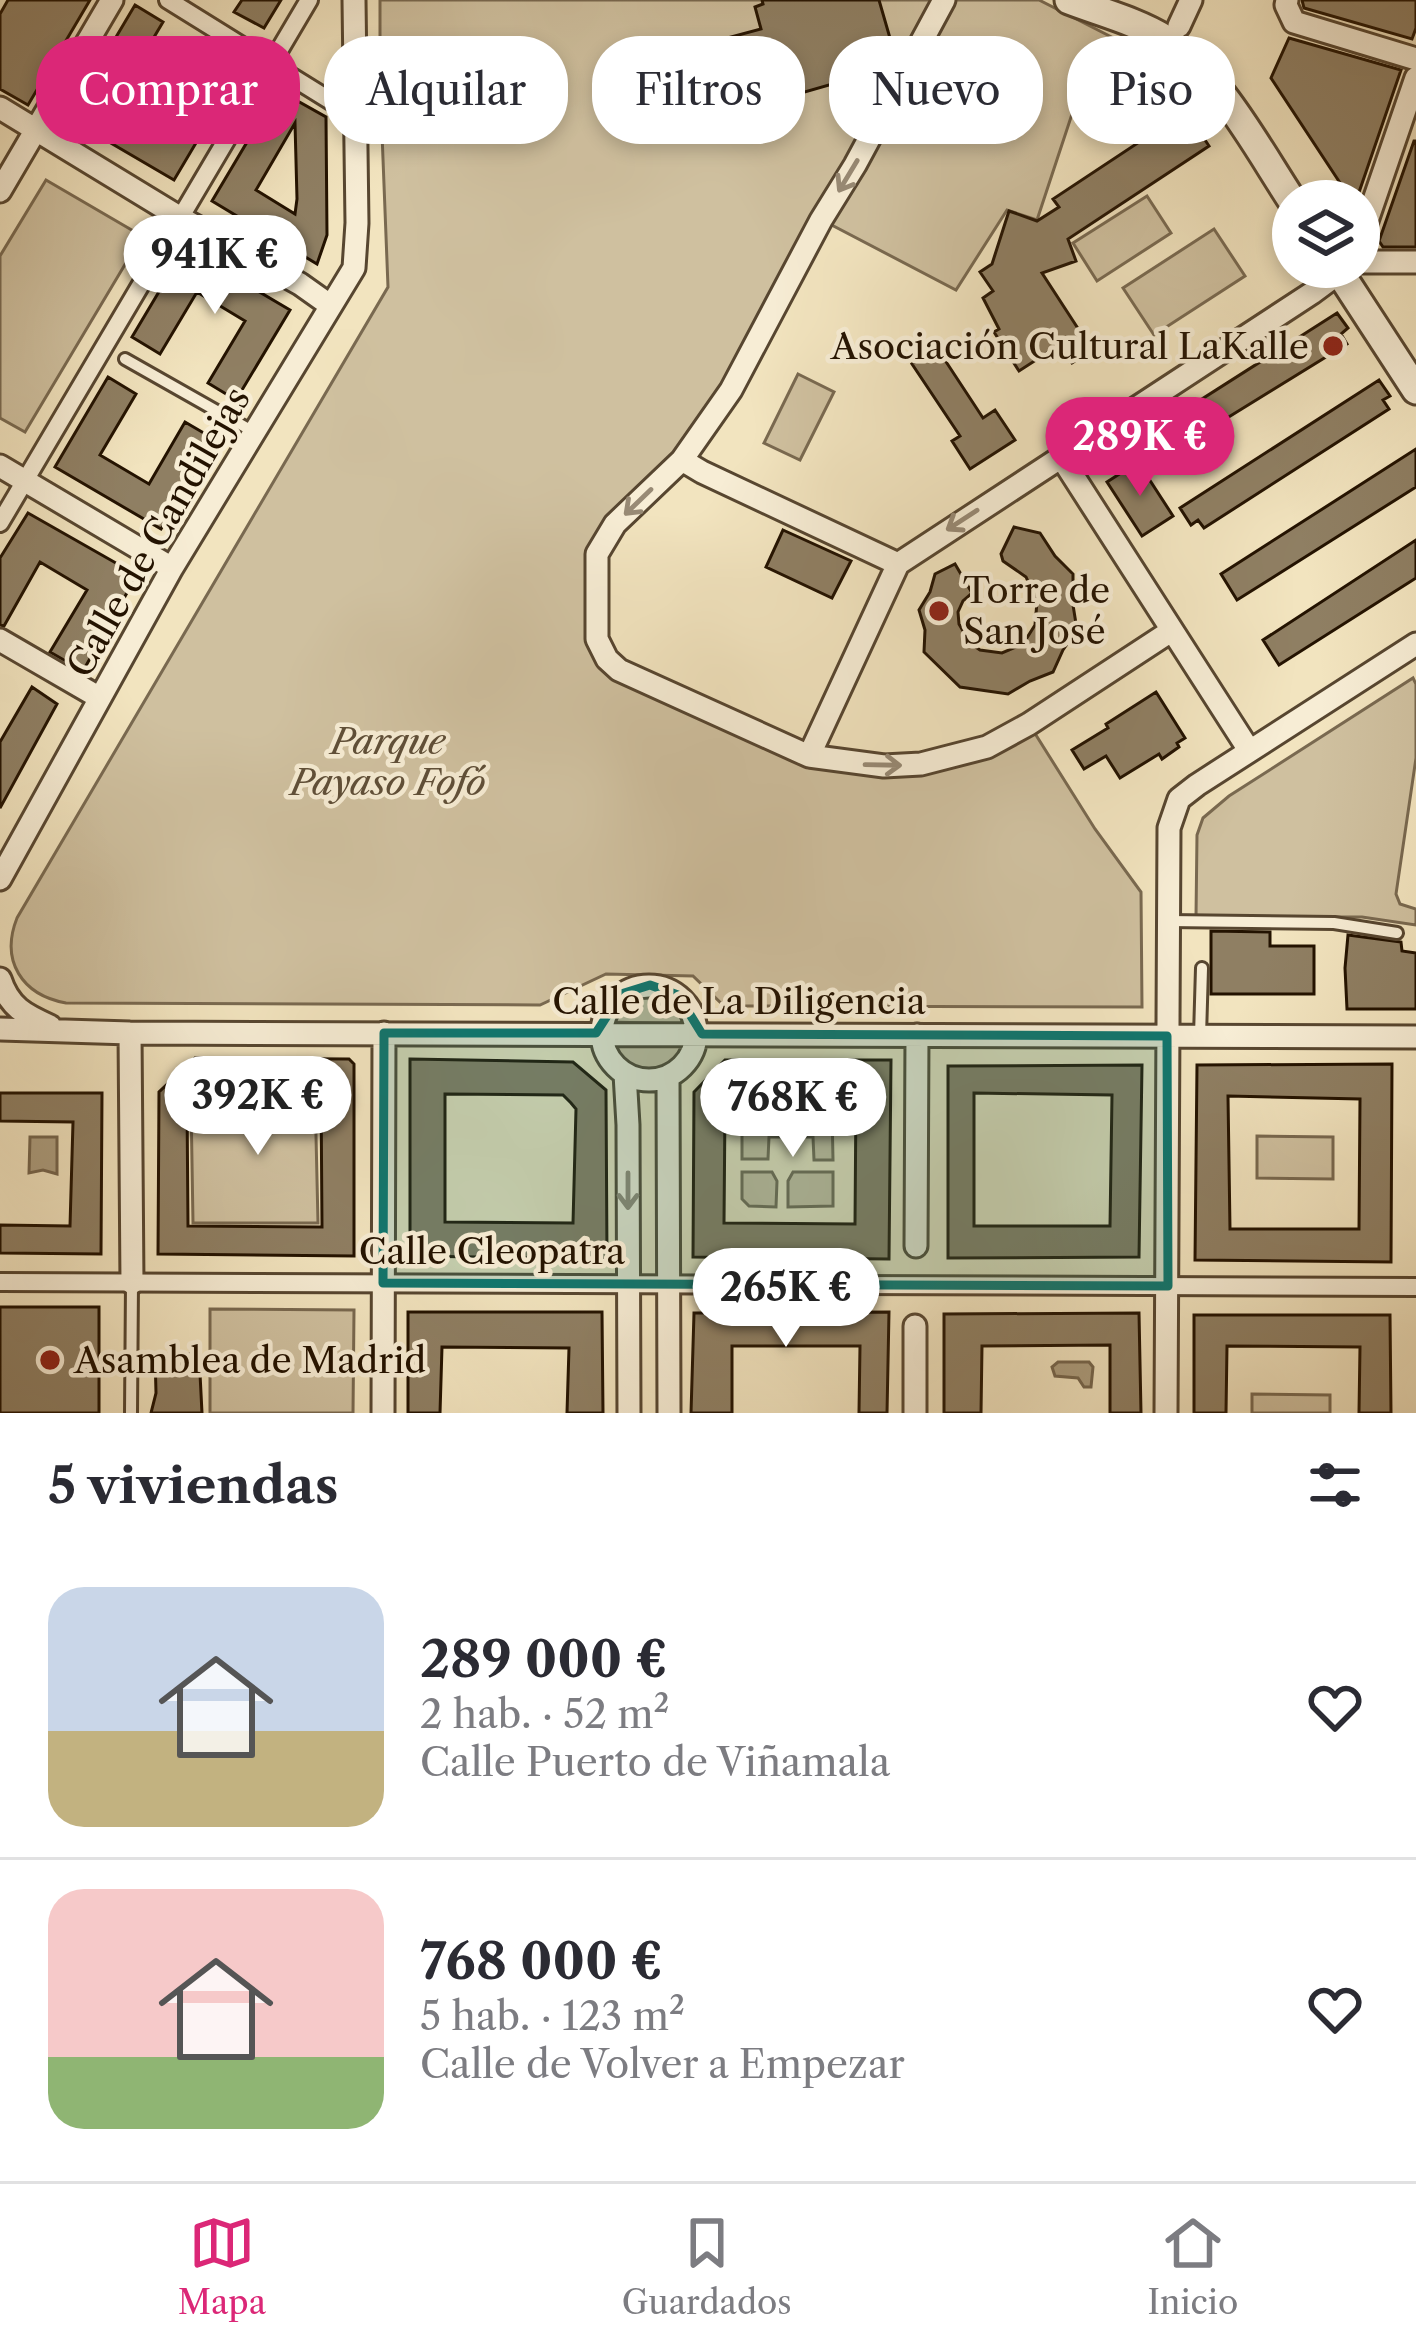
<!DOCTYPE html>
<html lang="es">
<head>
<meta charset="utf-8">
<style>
  :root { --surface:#fff; --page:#f7f7f7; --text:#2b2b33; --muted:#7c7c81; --line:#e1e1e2; --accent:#db2777 }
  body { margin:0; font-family:"Libre Caslon Text",serif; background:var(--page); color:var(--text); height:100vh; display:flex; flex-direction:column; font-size:45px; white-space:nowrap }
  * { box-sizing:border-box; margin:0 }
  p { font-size:39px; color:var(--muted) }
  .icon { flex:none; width:66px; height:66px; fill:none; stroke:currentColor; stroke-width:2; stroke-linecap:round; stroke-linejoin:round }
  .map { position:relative; height:1413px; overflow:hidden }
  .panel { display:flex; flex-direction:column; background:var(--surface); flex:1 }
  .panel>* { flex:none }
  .top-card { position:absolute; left:36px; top:36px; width:1344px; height:108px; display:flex; gap:24px }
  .buttons { position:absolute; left:1272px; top:180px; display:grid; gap:24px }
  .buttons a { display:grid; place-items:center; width:108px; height:108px; border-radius:50%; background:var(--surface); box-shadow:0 6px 18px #0003; font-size:60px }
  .price { position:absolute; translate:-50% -102px; padding:0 27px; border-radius:42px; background:#fff; color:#222; font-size:39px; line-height:78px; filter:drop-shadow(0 3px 6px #0008) }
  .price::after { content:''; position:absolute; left:50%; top:72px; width:36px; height:27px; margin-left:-18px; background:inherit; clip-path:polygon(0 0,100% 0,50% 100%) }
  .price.current { background:var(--accent); color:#fff }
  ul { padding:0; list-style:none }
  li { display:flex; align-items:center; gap:36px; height:300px; padding:0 48px }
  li+li { border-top:3px solid var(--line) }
  li span { display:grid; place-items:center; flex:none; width:336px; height:240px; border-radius:36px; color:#555 }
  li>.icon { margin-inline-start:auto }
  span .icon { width:144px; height:144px; fill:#fffc; stroke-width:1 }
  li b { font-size:51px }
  h2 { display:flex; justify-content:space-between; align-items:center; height:144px; padding:0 48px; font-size:51px }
  .pill { padding:0 42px; border-radius:48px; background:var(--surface); box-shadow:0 6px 18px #0003; font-size:42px; line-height:108px }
  .pill.current { background:var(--accent); color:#fff }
  .tabs { display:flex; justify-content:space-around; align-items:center; height:168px; border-top:3px solid var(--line); background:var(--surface); font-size:33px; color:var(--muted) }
  .tabs a { display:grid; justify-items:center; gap:6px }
  .tabs .current { color:var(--accent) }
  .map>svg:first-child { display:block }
  .green { fill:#cfc09f; stroke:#796950; stroke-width:3 }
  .water { fill:#ac9d7e; stroke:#75654c; stroke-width:3 }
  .building { fill:#8f7f63; stroke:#231200; stroke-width:3; fill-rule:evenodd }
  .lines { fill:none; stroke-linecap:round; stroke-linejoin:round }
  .service-casing { stroke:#574630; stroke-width:16 }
  .pedestrian-casing { stroke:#574630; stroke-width:22 }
  .minor-casing { stroke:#574630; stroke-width:27 }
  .tertiary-casing { stroke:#574630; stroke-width:33 }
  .service { stroke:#f7edd5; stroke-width:10 }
  .pedestrian { stroke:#f7edd5; stroke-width:16 }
  .minor { stroke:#f7edd5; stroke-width:21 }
  .tertiary { stroke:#f7edd5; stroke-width:27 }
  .oneway { stroke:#988a75 }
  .marked { fill:#0f766e; fill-opacity:0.2; stroke:#0f766e; stroke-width:9; stroke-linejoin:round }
  .poi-dot { fill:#8f2418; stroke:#f7edd5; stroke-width:4.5 }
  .labels { text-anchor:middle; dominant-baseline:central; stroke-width:9; stroke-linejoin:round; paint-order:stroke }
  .poi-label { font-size:36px; fill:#231200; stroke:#f7edd5; text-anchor:start }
  .street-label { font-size:36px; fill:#231200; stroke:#f7edd5 }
  .park-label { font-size:36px; font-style:italic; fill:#5f4f38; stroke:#f7edd5 }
</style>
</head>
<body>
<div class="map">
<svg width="1416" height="1413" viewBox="0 0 1416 1413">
  <rect width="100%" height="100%" fill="#f2e4bf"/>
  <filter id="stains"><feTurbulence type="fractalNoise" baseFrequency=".00167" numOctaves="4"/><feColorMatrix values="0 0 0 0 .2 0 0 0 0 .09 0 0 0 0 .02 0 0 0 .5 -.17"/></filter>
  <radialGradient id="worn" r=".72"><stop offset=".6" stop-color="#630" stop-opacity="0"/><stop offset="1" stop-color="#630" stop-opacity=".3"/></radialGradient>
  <path class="green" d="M380 0H1039L1135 49 1127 90 1116 109 1099 111 1075 105 1037 220 1007 210 956 290 822 220 731 390 598 553 607 659 809 756 884 766 1029 724 1095 829 1141 892 1142 1007 724 1006 693 976 606 974 540 1005 66 1003C22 995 0 961 17 918L388 287 380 82Z
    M46 180 142 236 25 432 0 418V256Z
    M1147 196 1171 233 1097 281 1073 243Z
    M1214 229 1245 276 1154 335 1123 288Z
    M798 374 834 392 800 460 764 443Z
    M1413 678 1416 684V758L1396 894 1400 904 1416 909V925L1362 917H1196L1197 835 1203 818 1229 796Z
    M645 990C667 991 684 1001 689 1024L610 1022C614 1004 627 994 645 990Z
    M611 1041H687C683 1071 646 1084 623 1064 617 1060 614 1053 610 1047Z
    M315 1092 318 1223H193L191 1102 199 1093Z
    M832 1110 833 1160H814L813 1137H769L768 1159H742V1111Z
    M1257 1136 1333 1137V1179L1257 1178Z
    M742 1172H772L777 1181 776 1207 749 1206 742 1199Z
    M793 1172H833V1206L788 1207V1181Z
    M210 1309 354 1310 353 1413H210Z
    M1252 1394 1330 1395V1413H1252Z"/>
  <path class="water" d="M30 1137H57V1174L43 1170 29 1173Z
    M1058 1362H1089L1093 1367 1091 1387H1084L1078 1378 1055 1376 1052 1367Z"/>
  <path class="building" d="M8 0H90L28 105 0 89V14Z
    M242 0H281L264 28 234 12Z
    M762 0H879L890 38 880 40 885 57 868 62 871 73 763 104 760 93 743 98 727 38 761 29 755 7 763 4Z
    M1302 0H1416V28L1412 39 1304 8Z
    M135 5 163 22 113 106 163 135 213 50 241 67 174 180 68 118Z
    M1289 38 1401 70 1356 201H1352L1271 78Z
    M278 90 326 117 327 235 317 264 212 201ZM295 123 297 199 295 214 256 190Z
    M1186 111 1209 146 1068 239 1076 261 1042 273 1092 350 1072 363 1064 351 1058 356 1053 349 1019 371 994 332 999 329 983 298 993 291 980 272 992 264 1009 211 1037 221 1059 207 1053 199Z
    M1414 141H1416V247H1383L1379 241Z
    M185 248 290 310 236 400 208 383 245 321 197 292 160 354 132 337Z
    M1337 313 1348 328 1341 334 1347 344 1151 465 1136 441Z
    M937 348 983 418 995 410 1015 440 970 469 952 441 960 436 912 364Z
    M108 377 136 394 100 455 149 484 185 422 214 439 161 529 55 467Z
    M1379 380 1390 396 1383 400 1389 409 1204 528 1198 520 1191 525 1180 508Z
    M1416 449V487L1237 600 1221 574Z
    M1138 462 1173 516 1142 536 1107 482Z
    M28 513 137 575 83 671 50 652 87 590 40 562 4 626 0 625V558Z
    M1014 527 1040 533 1055 556 1073 574V605L1077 630 1063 650 1053 672 1030 681 1008 694 960 687 924 652 925 630 919 610 930 592 935 574 955 564 972 593 963 601 958 612 959 624 970 643 980 650 1002 653 1023 644 1035 625 1037 602 1026 577 1003 561 1001 554Z
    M783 530 851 561 832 598 766 567Z
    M1416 540V578L1279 665 1263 640Z
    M32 687 57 704 0 808V742Z
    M1156 692 1185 738 1177 743 1179 747 1162 759 1159 754 1120 778 1106 756 1084 769 1072 750 1108 728 1106 724Z
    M1211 931 1270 932V946H1314V994H1211Z
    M1348 935 1401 942 1402 951 1416 953V1009H1347L1345 968Z
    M195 1058 349 1059 354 1064V1256L158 1254 159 1092ZM321 1088 322 1227 188 1226 187 1101 198 1089Z
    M410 1059 573 1062 606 1090 607 1259 410 1256ZM445 1094 563 1095 571 1103 576 1109 573 1223 445 1222Z
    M725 1060H891L889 1259 693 1257 694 1092ZM739 1094H856L855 1224 724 1223 725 1107Z
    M1392 1064 1391 1262 1195 1260 1197 1065ZM1228 1096 1360 1099 1359 1229H1230Z
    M1142 1065 1139 1257 948 1258V1066ZM974 1093 1112 1095 1110 1226H974Z
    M0 1093H102L101 1254 0 1253V1225L70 1226 73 1122 0 1121Z
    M0 1307H99V1413H0Z
    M408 1312H602L603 1413H567L569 1348 442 1347 440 1413H408Z
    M889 1312 887 1413H859L860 1346H732V1413H691L694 1313Z
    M1139 1313 1141 1413H1110V1345L982 1346 981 1413H944V1314Z
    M1194 1315H1390L1391 1413H1359L1360 1347 1227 1346 1226 1413H1194Z
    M155 1354H199L202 1413H151L156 1393Z"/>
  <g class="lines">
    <g class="service-casing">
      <path id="service" d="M125 359 254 432
        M1168 921 1334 923 1397 933
        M1200 1036 1202 968
        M131 1413 132 1283"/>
    </g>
    <g class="pedestrian-casing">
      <path id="pedestrian" d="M168 0 355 116
        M0 523 309 0
        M0 1282 1416 1287"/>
    </g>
    <g class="minor-casing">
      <path id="minor" d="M944 0 855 165 821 220 731 390 682 460 615 524 597 554V639L607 659 619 670 809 756 884 766 921 764 987 747 1029 724 1171 631
        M1287 0 1286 5 1294 22 1416 59
        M1179 26 1191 0
        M0 108 179 217 300 284 331 306
        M0 191 112 0
        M1359 244 1416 78
        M1359 262H1416
        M1061 457 1249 750
        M682 460 702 472 898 564 1312 293 1347 267
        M0 466 172 568
        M0 640 100 698
        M809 756 898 564
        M0 879 172 568 354 268 357 223 354 0
        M0 979C9 1007 25 1015 50 1026
        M602 1033a47 47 0 1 1 94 0a47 47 0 1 1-94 0Z
        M0 1029 130 1033 1416 1037
        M130 1033 132 1283
        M625 1074 628 1125 629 1413
        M668 1076 669 1413
        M916 1246 917 1035
        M915 1326V1413
        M383 1413 384 1033
        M1166 1413 1169 828 1179 799 1197 785 1416 644"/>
    </g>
    <g class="tertiary-casing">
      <path id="tertiary" d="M1069 0C1100 12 1136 21 1165 39 1219 74 1258 149 1293 202
        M1336 267 1416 390"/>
    </g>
    <use href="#service" class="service"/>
    <use href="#pedestrian" class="pedestrian"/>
    <use href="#minor" class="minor"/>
    <use href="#tertiary" class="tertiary"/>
  </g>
  <defs><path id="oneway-shaft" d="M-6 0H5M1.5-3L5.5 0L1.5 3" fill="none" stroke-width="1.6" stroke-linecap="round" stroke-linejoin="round" transform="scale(3)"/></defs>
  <g class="oneway">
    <use href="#oneway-shaft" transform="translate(848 176) rotate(121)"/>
    <use href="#oneway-shaft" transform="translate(638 502) rotate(136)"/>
    <use href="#oneway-shaft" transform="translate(962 520) rotate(147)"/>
    <use href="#oneway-shaft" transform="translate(883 765) rotate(1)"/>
    <use href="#oneway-shaft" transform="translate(628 1191) rotate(90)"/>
  </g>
  <path class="marked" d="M650 985 678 995 702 1034 1167 1036 1168 1286 383 1283 384 1033H596L621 994Z"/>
  <g class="poi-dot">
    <circle cx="1333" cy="346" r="12"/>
    <circle cx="939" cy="611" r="12"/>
    <circle cx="50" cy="1360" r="12"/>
  </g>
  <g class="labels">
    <g class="poi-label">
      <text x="1309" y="346" text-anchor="end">Asociación Cultural LaKalle</text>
      <text x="963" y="590">Torre de<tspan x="963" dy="41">San José</tspan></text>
      <text x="74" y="1360">Asamblea de Madrid</text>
    </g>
    <g class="street-label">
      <text transform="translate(158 532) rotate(-60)">Calle de Candilejas</text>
      <text x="739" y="1001">Calle de La Diligencia</text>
      <text x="492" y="1251">Calle Cleopatra</text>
    </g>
    <g class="park-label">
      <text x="388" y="741">Parque<tspan x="388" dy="41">Payaso Fofó</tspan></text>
    </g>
  </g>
  <rect width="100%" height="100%" filter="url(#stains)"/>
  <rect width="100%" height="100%" fill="url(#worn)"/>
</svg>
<div class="buttons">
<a><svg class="icon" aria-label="layers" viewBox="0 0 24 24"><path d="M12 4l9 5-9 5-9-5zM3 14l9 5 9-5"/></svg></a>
</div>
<b class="price" style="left:215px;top:317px">941K €</b>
<b class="price current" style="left:1140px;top:499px">289K €</b>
<b class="price" style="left:258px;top:1158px">392K €</b>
<b class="price" style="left:793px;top:1160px">768K €</b>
<b class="price" style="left:786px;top:1350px">265K €</b>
<div class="top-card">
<a class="pill current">Comprar</a>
<a class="pill">Alquilar</a>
<a class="pill">Filtros</a>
<a class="pill">Nuevo</a>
<a class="pill">Piso</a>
</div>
</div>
<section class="panel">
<h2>5 viviendas<svg class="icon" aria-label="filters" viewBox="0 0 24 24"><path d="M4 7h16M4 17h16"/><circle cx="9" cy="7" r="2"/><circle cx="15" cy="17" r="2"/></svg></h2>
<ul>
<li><span style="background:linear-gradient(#c9d6e8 60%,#c2b280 0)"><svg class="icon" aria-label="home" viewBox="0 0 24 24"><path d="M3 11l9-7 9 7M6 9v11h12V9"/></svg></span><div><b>289 000 €</b><p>2 hab. · 52 m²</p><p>Calle Puerto de Viñamala</p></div><svg class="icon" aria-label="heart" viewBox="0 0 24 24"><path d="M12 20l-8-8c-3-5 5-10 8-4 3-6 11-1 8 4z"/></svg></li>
<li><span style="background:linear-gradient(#f6c9c9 70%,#8fb573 0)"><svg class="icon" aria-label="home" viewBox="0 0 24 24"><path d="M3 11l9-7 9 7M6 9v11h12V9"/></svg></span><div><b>768 000 €</b><p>5 hab. · 123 m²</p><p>Calle de Volver a Empezar</p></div><svg class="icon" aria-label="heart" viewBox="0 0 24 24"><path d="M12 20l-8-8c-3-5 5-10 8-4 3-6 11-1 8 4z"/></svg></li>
</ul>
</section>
<nav class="tabs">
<a class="current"><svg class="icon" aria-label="map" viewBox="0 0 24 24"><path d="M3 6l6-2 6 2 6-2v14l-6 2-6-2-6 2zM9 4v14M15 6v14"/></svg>Mapa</a>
<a><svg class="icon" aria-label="saved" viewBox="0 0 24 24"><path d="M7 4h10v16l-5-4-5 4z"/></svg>Guardados</a>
<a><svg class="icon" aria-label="home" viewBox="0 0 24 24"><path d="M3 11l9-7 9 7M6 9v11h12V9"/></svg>Inicio</a>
</nav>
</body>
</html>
